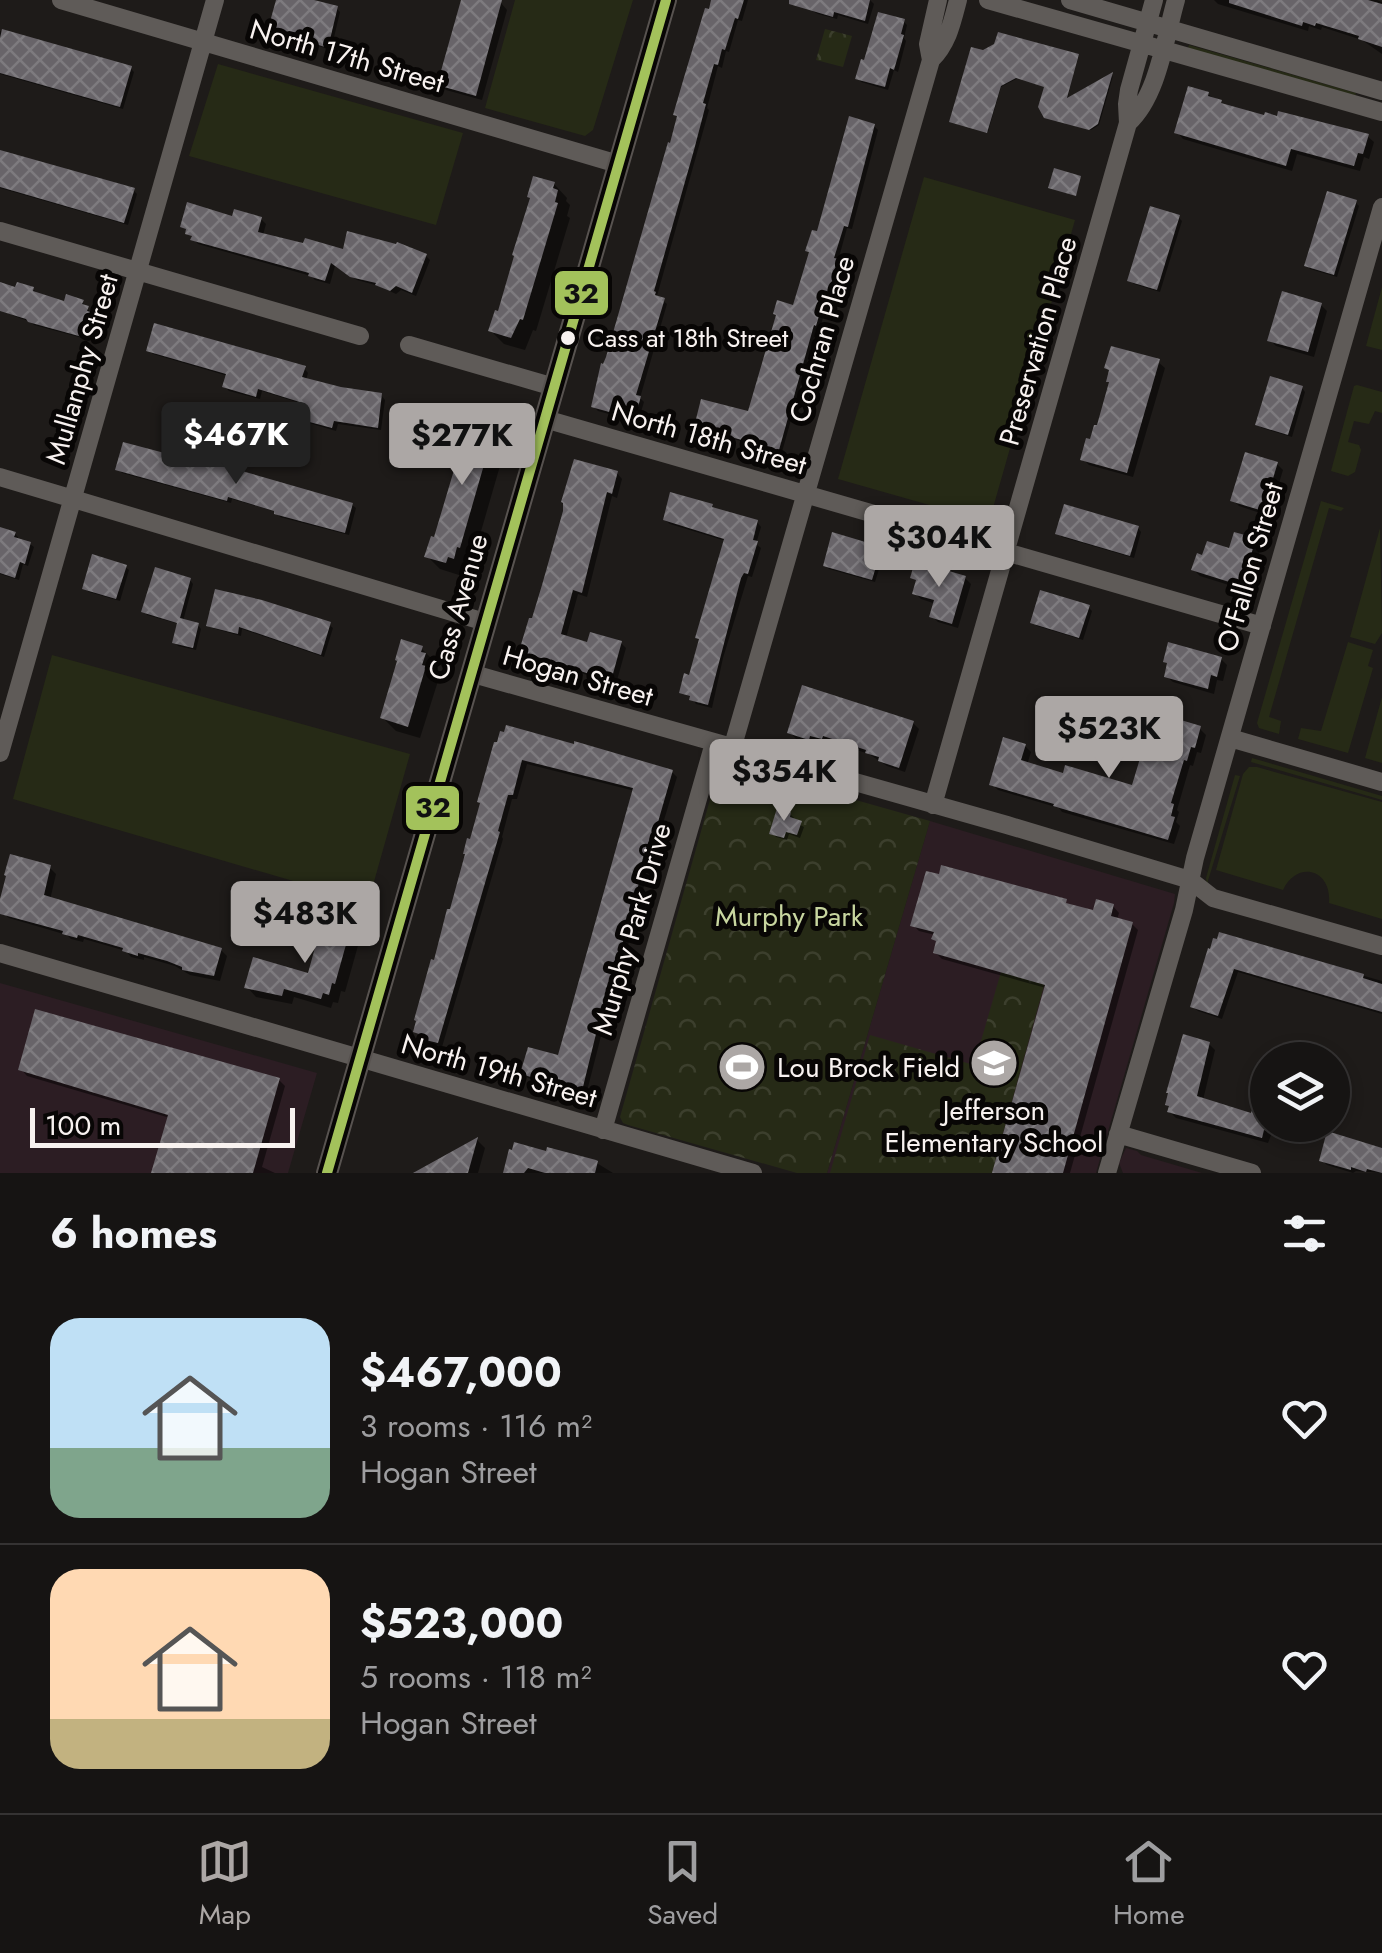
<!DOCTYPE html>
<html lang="en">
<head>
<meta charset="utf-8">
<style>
  :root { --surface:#161413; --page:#232121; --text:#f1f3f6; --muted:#9e9ea0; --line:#353333; --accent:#aca7a5 }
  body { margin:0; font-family:Jost,sans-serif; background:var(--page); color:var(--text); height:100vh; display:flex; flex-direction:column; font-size:38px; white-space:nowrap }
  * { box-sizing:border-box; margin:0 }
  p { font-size:32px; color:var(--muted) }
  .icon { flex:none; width:55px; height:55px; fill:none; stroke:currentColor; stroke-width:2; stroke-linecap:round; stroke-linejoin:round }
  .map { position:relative; height:1173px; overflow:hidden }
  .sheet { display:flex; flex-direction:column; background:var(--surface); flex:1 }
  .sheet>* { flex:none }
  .fabs { position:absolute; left:1250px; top:1042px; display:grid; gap:20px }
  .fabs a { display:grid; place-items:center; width:100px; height:100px; border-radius:50%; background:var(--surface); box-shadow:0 5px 15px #0003,0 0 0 2px var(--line); font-size:50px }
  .scale { position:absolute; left:30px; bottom:25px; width:265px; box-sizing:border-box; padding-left:10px; border:5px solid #f8f2f0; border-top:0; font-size:28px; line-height:35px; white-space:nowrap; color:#f8f2f0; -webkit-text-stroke:8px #080605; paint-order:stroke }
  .price { position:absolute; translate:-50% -85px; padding:0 22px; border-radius:10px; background:var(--accent); color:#111; font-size:32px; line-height:65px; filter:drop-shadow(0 2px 5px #0008) }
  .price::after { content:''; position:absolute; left:50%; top:60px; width:30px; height:22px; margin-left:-15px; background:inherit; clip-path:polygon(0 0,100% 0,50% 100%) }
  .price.on { background:#222; color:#fff }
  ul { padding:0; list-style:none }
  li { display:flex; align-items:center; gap:30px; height:250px; padding:0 50px }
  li+li { border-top:2px solid var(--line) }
  li span { display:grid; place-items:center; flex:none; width:280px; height:200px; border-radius:30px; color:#555 }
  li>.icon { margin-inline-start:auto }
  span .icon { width:120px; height:120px; fill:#fffc; stroke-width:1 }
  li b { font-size:42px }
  h2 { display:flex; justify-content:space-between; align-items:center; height:120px; padding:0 50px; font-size:42px }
  .dock { display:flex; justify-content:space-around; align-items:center; height:140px; border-top:2px solid var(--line); background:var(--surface); font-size:28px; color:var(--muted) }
  .dock a { display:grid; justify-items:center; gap:5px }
  .dock .on { color:var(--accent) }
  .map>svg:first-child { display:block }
  .education { fill:#2c1d23 }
  .green { fill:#262a16 }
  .park { fill:url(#park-crowns) }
  .shadow { fill:#0007 }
  .building { fill:url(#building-cross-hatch) }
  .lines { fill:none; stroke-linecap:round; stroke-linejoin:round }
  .street { stroke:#5f5b58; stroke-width:18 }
  .secondary { stroke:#585350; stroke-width:22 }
  .bus-1-casing { stroke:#080605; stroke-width:18 }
  .bus-1 { stroke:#a3c25b; stroke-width:10 }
  .bus-dot { fill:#f8f2f0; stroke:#080605; stroke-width:4 }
  .labels { text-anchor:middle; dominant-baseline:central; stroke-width:10; stroke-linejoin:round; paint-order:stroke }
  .bus-label { font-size:26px; fill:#f8f2f0; stroke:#080605; text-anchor:start }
  .street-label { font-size:28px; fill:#f8f2f0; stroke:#080605 }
  .park-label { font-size:28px; fill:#c8d6a0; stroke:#080605 }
  .poi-label { font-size:28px; fill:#f8f2f0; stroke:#080605; text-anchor:start }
  .line-badge { stroke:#080605; stroke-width:4 }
  .pale-badge-label { font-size:28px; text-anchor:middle; font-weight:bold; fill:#111 }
</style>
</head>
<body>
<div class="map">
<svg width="1382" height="1173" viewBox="0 0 1382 1173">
  <defs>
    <pattern id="park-crowns" width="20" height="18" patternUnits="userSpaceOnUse" patternTransform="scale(2.5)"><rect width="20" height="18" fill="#262a16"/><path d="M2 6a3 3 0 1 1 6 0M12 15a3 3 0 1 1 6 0" fill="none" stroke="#3c3f2d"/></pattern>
    <pattern id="building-cross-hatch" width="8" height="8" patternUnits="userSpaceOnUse" patternTransform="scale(2.5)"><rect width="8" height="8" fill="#686469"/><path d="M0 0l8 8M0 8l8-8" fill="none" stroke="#7e7b7f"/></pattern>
  </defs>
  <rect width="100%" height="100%" fill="#1e1b19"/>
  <path class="education" d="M930 821 1175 894 1174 903 1096 1173H827Z
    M0 983 317 1073 288 1173H0Z
    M1126 1148 1137 1151 1141 1155 1202 1173H1123L1119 1163Z"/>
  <path class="green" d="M515 0H633L593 130 585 136 485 108Z
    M1189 45 1356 93 1354 99 1187 51Z
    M218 64 463 133 436 225 189 156Z
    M924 177 1075 220 989 522 838 479Z
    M1382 287V350L1366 346Z
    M1357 385 1382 392V413L1375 411 1369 424 1354 421 1348 442 1359 445 1361 450 1355 472 1348 476 1331 471 1354 386Z
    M1321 501 1344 508 1341 511 1329 508 1269 717 1281 721 1279 734 1259 728 1257 723Z
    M1380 528 1382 633 1375 644 1350 637Z
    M1348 642 1373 650 1368 666 1373 668 1348 753 1298 739 1301 728 1321 731Z
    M52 655 410 754 368 903 13 799Z
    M1382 697V763L1365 758Z
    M1252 758 1382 796V800L1251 762Z
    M1249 767H1257L1382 802V919L1329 903C1332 869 1297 860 1283 890L1216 870 1243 774Z
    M1235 775 1240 776 1207 884 1206 878Z"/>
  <path class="park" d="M825 29 852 36 843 67 816 60Z
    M728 764 930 821 827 1173H797L628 1125 623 1123 620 1117 719 768Z
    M1001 972 1047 975 992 1173H830L870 1035 974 1065Z"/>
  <path class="shadow" d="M279 0H303L337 9 340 12 331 50 274 32 271 28Z
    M463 0H488L501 3 507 10 482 100 446 90 440 84Z
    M714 0H748L742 21 738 20 729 52 726 51 722 68 718 66 707 108 709 110 657 296 667 304 640 398 644 402 638 422 598 411 594 407Z
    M792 0H870L874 4 868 24 838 15 837 19 818 14Z
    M1214 0H1377L1382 2V54L1362 40 1322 27 1321 30 1309 26 1308 31 1218 4Z
    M904 22 907 25 904 38 906 41 898 72 894 70 888 90 861 82 858 78Z
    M0 31 130 68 134 72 123 109 0 74Z
    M973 50 1077 56 1067 101 1113 76 1099 125 1091 130 1048 118 1046 87 1018 78 1001 87 988 132 952 122Z
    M1208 94 1225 107 1266 118 1367 136 1374 142 1369 159 1364 157 1360 171 1297 154 1292 171 1183 139 1177 132Z
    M874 126 878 130 852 229 847 228 838 261 842 265 833 295 830 294 820 328 817 327 782 452 700 430 697 426 750 414 795 308 819 235Z
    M0 152 133 190 137 194 128 225 0 188Z
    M554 184 567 198 566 201 570 205 567 216 570 218 536 331 533 330 525 350 504 344 491 331Z
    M1355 202 1359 206 1337 277 1310 269 1307 265Z
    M1178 217 1182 221 1160 292 1134 284 1130 280Z
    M234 219H261L266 224 263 235 344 252 426 256 430 260 416 296 401 290 396 294 379 286 357 280 335 266 330 284 315 280 311 276 198 244 183 226Z
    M33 289 37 293 66 304 82 302 96 319 90 340 34 325 31 322 14 316 10 313Z
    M1321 305 1327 311 1314 357 1276 346 1270 340Z
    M149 350 304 368 308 373 306 380 381 395 385 400 381 430 338 424 336 431 309 423 305 419 309 406 262 391 260 399 229 391 225 387 228 376 153 354Z
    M1158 362 1165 368 1133 477 1089 465 1083 459 1092 442Z
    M1302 388 1305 392 1292 437 1262 428 1258 425Z
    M491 417 504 430 501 449 504 452 473 559 470 558 466 570 461 569 459 575 440 569 427 556Z
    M1277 464 1283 470 1269 516 1239 506 1233 500Z
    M118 469 352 505 356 508 349 535 280 517 277 512 232 499 231 503 122 473Z
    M617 473 622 479 617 498 612 496 587 597 578 594 566 638 588 645 621 643 626 648 616 684 527 656 522 651 533 622Z
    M712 506 717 511 757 522 761 527 756 544 761 548 752 577 748 576 723 658 712 708 696 704 692 698 682 692 691 678 726 541 670 524 665 520Z
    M1138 528 1141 532 1134 558 1062 537 1058 533Z
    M0 533 15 534 18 537V540L30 544 34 547 28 566 23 564 19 580 0 574Z
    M1255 541 1261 547 1248 591 1200 576 1194 570Z
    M880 549 884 553 875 582 829 569 825 565Z
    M125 567 129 570 120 601 89 592 85 588Z
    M913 578H965L971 584 958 628 938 622 932 616 936 604 921 599 915 593 918 582Z
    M190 580 193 584 183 621 198 625 201 629 196 650 178 646 175 642 179 624 147 615 144 611Z
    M1088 607 1092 611 1083 640 1037 626 1033 622Z
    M209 625H329L333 628 324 657 242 629 241 636 212 628Z
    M421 648 434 661V664L438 668 435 679 438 681 420 738 396 731 383 718Z
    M1221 659 1227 665 1223 681 1217 680 1214 694 1173 682 1166 676Z
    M913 723 919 729 905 772 887 766 869 754 829 741 828 744 816 740 815 745 796 739 790 732Z
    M1200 729 1206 735 1201 753 1197 752 1193 766 1190 765 1177 810 1179 812 1176 822 1180 826 1174 844 1062 812 1059 808 998 790 992 784 1025 746 1031 752 1027 765 1064 776 1134 788Z
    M496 744 672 772 677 777 658 840 656 839 648 860 642 884 644 886 615 994 612 993 586 1095 528 1078 523 1073 560 1058 635 791 527 764 517 799H512L502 837 503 839 442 1047 425 1042 416 1031 471 842Z
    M790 814 794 818 793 821 804 827 800 838 789 834 787 840 776 837 772 833Z
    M50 868 56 874 50 900 221 950 227 956 220 981 190 975 175 966 144 957V960L131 957 126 951 84 939 83 942 71 939 67 935 9 918 2 912 0 903Z
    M1065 902 1070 907 1095 914 1113 906 1119 913 1117 920 1132 924 1138 930 1070 1173H994L1046 988 942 959 935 952 938 942 935 935 919 931 913 925Z
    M351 925 361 935 345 992 341 991 338 1003 333 1002 331 1008 294 997 292 1004 256 997 247 987 310 976Z
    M1221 935 1382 981V1014L1238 972 1222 1019 1198 1011 1193 1007Z
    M1209 1044 1215 1050 1203 1100 1268 1125H1275L1268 1143 1176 1118 1170 1112Z
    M21 1069 279 1080 285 1086 262 1167 275 1173H154L170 1118 27 1076Z
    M477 1140 485 1148 478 1173H418Z
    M1382 1150V1173L1356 1171 1353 1173 1327 1165 1322 1160Z
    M511 1152 595 1162 613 1173H507L506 1171Z"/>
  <path class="building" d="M276 0H314L338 6 328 48 268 29Z
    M461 0H502L476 96 437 85Z
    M711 0H744L738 19 735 18 725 50 722 49 718 65 714 64 703 103 706 104 694 150 654 291 656 292 655 295 665 298 636 395 641 396 635 419 591 407 601 363 603 364 606 357 668 142 670 143 677 116 673 115 685 74 705 8 709 9Z
    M789 0H870L865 21 834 12 833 17 789 4Z
    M1229 0H1368L1382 4V47L1358 39 1359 36 1316 23 1315 26 1303 22 1302 26 1229 3Z
    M878 12 905 19 901 34 904 35 894 70 890 68 885 87 855 79 861 59 864 60Z
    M2 29 132 66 120 107 0 73V38Z
    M998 32 1079 54 1067 98 1113 72 1098 124 1089 130 1044 118 1038 107 1044 87 1016 78 1001 86 987 133 949 122 971 47 983 50 994 44Z
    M1188 86 1209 92 1208 96 1222 100 1221 103 1264 115 1265 112 1277 116 1278 111 1369 134 1363 154 1358 153 1354 166 1291 149 1286 166 1174 133Z
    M849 116 875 124 848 227 844 226 834 258 839 259 830 293 826 292 816 326 814 325 779 450 694 427 701 399 748 411 776 315 773 314 777 300 793 305 809 252 805 251 812 230 817 231Z
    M0 150 135 188 124 223 0 187Z
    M1054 168 1081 176 1076 196 1048 188Z
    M533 176 555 182 553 188 558 190 555 202 558 203 523 320 520 319 511 338 488 331 495 310 498 311 514 256 512 255 530 198 527 197Z
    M1327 191 1357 200 1334 275 1304 266Z
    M187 202 232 216 234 209 262 217 258 232 303 243 305 238 343 249 347 231 396 244 397 242 427 254 412 293 396 286 390 291 375 285 376 283 350 277 331 263 325 281 308 276 309 273 190 240 192 236 185 234 186 229 180 227Z
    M1150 206 1180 215 1157 290 1127 281Z
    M0 282 15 287 17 282 34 287 33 291 64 301 66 294 84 300 82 304 89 306 87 311 94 313 86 338 28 322 26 319 0 311Z
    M1282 291 1322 303 1308 352 1267 341Z
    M154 323 306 366 302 377 341 387 382 393 378 428 334 421 332 428 302 420 306 404 258 389 256 397 222 387 226 374 146 351Z
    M1111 346 1160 359 1127 473 1080 460 1086 438 1090 439 1094 425H1097L1109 382H1106L1109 370 1104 368Z
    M1270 376 1303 386 1288 435 1255 425Z
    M469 407 492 415 489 436 492 437 460 548 457 547 454 559 448 557 446 563 424 557 431 536 434 537 466 430 463 429Z
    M123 442 206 464V462L242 471 353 503 345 533 274 514V511L228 497 227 501 115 470Z
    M1245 452 1278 462 1263 511 1230 501Z
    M574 459 618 471 612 494 607 492 582 593 573 590 561 634 587 642 590 632 622 641 611 681 519 651 529 618H532L542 585 563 511V503L561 502Z
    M670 492 713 504 712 507 758 520 753 540 758 541 748 574 744 573 741 578 708 705 689 700 690 696 679 693 684 673 689 675 699 639 695 638 724 539 663 520Z
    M1064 504 1139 526 1130 556 1055 534Z
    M0 527 16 532 14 537 31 542 25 564 20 562 15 578 0 573Z
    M832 532 882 547 872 580 823 566Z
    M1234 532 1256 538 1242 586 1191 570 1197 553 1202 555 1207 541 1229 548Z
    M92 554 127 565 116 599 82 589Z
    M915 561 966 576 952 624 929 617 934 600 912 594 916 580 910 578Z
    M155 567 191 578 180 618 199 623 193 648 172 643 177 623 141 612Z
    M215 589 262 600 331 622 321 655 239 627 238 634 206 626Z
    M1040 590 1090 605 1079 638 1030 623Z
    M401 639 423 646 421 652 426 653 422 665 426 666 408 727 380 718 397 661 395 660Z
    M1168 642 1222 657 1217 677 1211 675 1208 689 1164 677 1167 663 1163 662Z
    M802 685 914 721 899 768 878 761 879 757 865 753 866 750 823 736 822 739 810 736 809 740 787 733Z
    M1154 712 1201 726 1195 748 1191 747 1187 761 1184 760 1171 803 1174 804 1171 816 1175 817 1168 840 1053 806 1054 804 989 785 1003 737 1026 744 1021 760 1063 773 1065 765 1132 785Z
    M506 725 574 744V741L673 770 654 836 651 835 644 854 638 878 640 879 610 990 607 989 582 1091 520 1074 528 1047 558 1055 633 788 522 760 513 795H508L498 831 500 832 438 1043 417 1038 419 1034 413 1032 416 1021 414 1020 431 959 434 960 447 909H450L465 854H463L467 838 470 839 480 803 477 802 494 742H497L500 731 504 732Z
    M777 808 791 812 790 817 802 821 797 835 786 832 784 838 769 834Z
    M10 854 51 865 44 895 222 948 214 976 182 970V967L167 961 138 953V956L122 951 123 948 78 935 77 938 62 934 63 931 0 914V899L6 876 4 875Z
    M941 865 1067 899 1066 903 1093 910 1096 899 1114 904 1111 916 1133 922 1063 1173H992L1045 985 933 953 936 941 931 939 934 932 910 926 926 871 939 874Z
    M324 915 352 923 335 984 332 983 329 995 323 993 321 999 284 989 282 996 244 988 253 957 308 973Z
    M1219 932 1364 974 1363 978 1382 984V1012L1234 969 1218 1016 1190 1007 1208 948 1210 949 1213 938 1217 939Z
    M35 1009 280 1078 253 1173H151L168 1115 18 1070Z
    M1183 1034 1210 1042 1197 1096 1251 1113 1255 1102 1268 1107V1131L1264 1130 1262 1138 1167 1112 1169 1106 1165 1105 1168 1093H1166Z
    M1327 1131 1382 1148V1173L1367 1169 1366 1172 1351 1167V1170L1319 1161Z
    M478 1137 468 1173H413Z
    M514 1142 546 1151 547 1147 596 1160 598 1161 595 1173H545L528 1168 524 1173H503L509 1149 512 1150Z"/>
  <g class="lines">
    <path class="street" d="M61 0 618 164
      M988 0 1382 112
      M1070 0 1382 91
      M931 60 928 44 938 0
      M1128 123C1158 96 1165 38 1176 0
      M0 231 360 336
      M409 345 554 387
      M545 419 1262 626
      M0 477 485 622
      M470 673 1007 825 1190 880 1213 898 1382 946
      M1230 738 1382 782
      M732 749 931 60C948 43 952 23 958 0
      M0 753 215 0
      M933 805 1128 123 1127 104 1129 90 1154 0
      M0 953 753 1173
      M603 1130 714 743
      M1118 1134 1252 1173
      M1107 1173 1184 910 1195 858 1382 207"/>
    <path class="secondary" d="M327 1173 666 0"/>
    <g class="bus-1-casing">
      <path id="bus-1" d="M327 1173 666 0"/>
    </g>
    <use href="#bus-1" class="bus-1"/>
  </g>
  <defs>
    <g id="school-disc" transform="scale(2.5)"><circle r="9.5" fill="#aca7a5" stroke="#080605"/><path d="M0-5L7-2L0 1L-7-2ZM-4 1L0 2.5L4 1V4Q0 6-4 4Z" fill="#fff"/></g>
    <g id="stadium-disc" transform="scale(2.5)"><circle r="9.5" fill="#aca7a5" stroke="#080605"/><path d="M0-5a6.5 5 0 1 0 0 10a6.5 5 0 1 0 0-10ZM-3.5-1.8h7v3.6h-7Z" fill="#fff"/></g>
  </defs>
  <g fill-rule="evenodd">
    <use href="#school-disc" x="994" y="1063"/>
    <use href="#stadium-disc" x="742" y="1067"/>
  </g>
  <circle class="bus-dot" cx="568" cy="338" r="9"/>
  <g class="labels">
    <g class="bus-label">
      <text x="587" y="338">Cass at 18th Street</text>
    </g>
    <g class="street-label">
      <text transform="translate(347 56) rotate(16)">North 17th Street</text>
      <text transform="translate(822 339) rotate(-74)">Cochran Place</text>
      <text transform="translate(1038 341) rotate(-74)">Preservation Place</text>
      <text transform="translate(82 369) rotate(-74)">Mullanphy Street</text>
      <text transform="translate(709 438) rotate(16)">North 18th Street</text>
      <text transform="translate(1250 567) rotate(-74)">O'Fallon Street</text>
      <text transform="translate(458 607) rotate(-74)">Cass Avenue</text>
      <text transform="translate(578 676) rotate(16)">Hogan Street</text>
      <text transform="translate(632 929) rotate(-74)">Murphy Park Drive</text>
      <text transform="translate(499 1071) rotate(16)">North 19th Street</text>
    </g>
    <g class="park-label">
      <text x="789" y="916">Murphy Park</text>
    </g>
    <g class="poi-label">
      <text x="777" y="1067">Lou Brock Field</text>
      <text x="994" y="1110" text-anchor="middle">Jefferson<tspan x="994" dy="32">Elementary School</tspan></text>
    </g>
  </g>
  <g class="line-badge">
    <rect x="553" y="269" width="57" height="48" rx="10" fill="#a3c25b"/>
    <rect x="404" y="784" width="57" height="48" rx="10" fill="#a3c25b"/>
  </g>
  <g class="pale-badge-label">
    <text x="581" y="303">32</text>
    <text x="433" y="817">32</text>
  </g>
</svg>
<div class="fabs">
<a><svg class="icon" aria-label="layers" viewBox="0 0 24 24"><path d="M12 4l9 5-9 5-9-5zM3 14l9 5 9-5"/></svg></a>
</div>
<div class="scale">100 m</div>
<b class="price on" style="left:236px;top:487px">$467K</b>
<b class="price" style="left:462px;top:488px">$277K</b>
<b class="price" style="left:939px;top:590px">$304K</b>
<b class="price" style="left:1109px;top:781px">$523K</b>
<b class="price" style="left:784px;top:824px">$354K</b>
<b class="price" style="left:305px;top:966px">$483K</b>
</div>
<section class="sheet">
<h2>6 homes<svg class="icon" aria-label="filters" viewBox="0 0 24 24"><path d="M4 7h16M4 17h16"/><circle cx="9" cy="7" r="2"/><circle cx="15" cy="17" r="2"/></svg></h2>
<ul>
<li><span style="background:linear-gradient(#bfe0f5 65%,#7fa58c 0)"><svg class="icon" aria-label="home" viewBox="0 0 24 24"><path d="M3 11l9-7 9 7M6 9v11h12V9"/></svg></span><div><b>$467,000</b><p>3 rooms · 116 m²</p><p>Hogan Street</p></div><svg class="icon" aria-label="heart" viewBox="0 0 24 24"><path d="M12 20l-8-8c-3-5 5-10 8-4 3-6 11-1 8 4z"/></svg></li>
<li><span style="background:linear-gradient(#ffd9b3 75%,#c2b280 0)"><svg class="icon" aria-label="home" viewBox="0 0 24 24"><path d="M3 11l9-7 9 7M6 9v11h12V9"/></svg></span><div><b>$523,000</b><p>5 rooms · 118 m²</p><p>Hogan Street</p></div><svg class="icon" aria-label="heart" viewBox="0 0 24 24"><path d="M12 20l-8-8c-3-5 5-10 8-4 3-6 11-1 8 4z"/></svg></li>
</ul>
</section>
<nav class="dock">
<a class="on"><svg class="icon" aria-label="map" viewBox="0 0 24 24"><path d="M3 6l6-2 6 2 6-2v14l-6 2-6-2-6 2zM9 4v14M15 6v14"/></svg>Map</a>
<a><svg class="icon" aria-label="saved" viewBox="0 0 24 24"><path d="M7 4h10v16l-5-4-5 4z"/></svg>Saved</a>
<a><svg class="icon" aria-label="home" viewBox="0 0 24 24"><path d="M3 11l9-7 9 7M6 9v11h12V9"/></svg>Home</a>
</nav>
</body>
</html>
